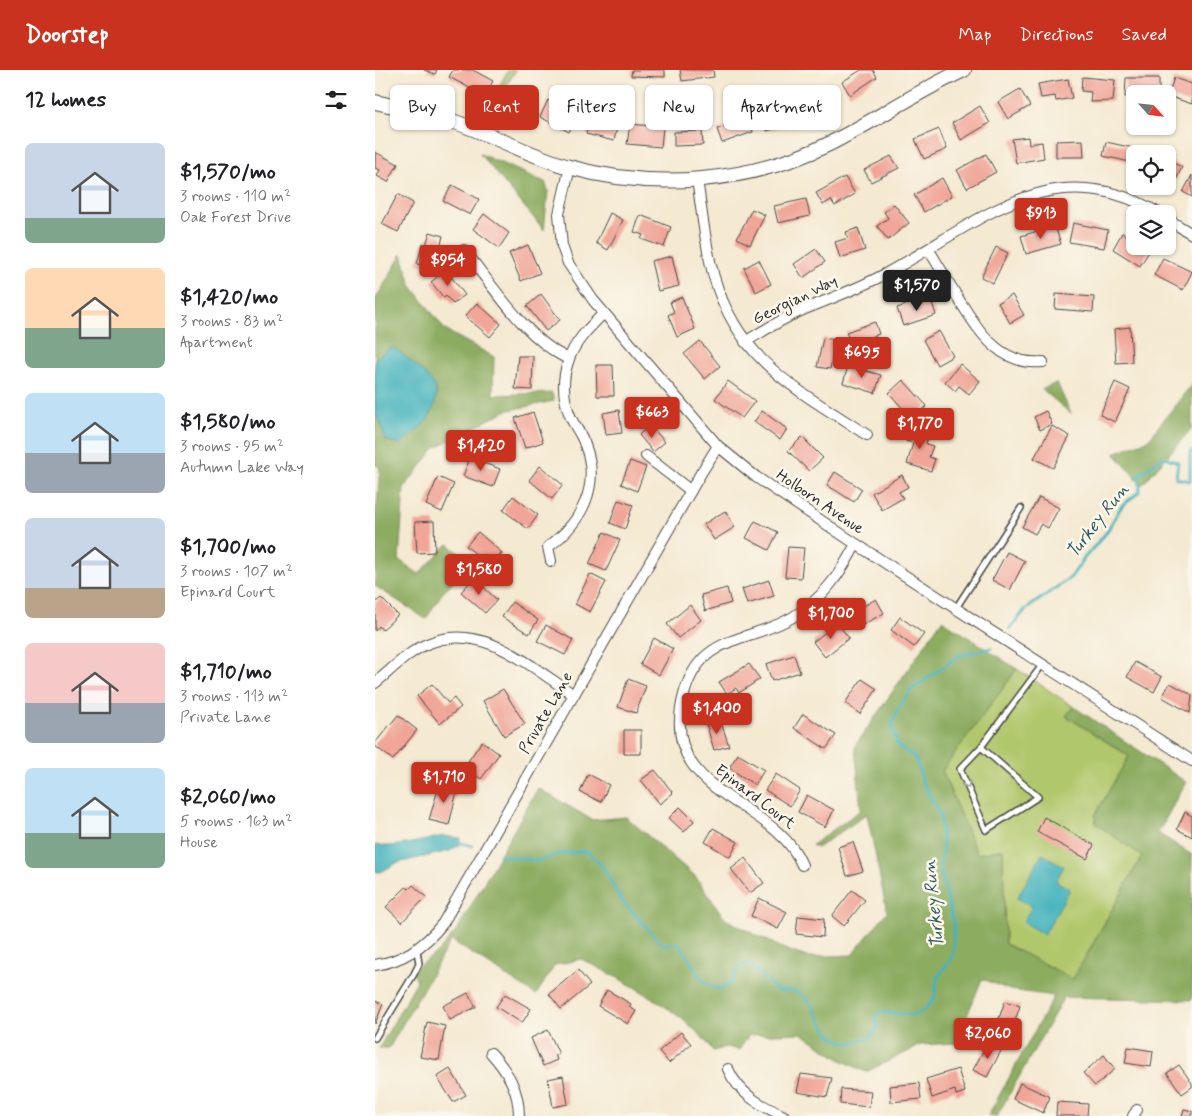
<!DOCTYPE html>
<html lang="en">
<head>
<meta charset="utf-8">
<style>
  :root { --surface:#fff; --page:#f6f6f6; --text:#202124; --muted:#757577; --accent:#c8321e }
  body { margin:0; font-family:Mynerve,sans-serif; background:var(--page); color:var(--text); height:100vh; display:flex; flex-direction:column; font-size:19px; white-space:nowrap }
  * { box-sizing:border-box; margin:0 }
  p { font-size:16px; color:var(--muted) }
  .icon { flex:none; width:28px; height:28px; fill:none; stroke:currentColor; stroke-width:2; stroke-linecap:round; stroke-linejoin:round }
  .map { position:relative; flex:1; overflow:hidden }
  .details { display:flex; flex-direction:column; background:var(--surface); width:375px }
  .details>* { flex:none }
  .banner { position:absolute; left:15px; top:15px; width:475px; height:45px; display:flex; gap:10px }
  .needle { width:32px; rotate:117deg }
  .tools { position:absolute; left:751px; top:15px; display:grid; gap:10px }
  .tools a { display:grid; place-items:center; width:50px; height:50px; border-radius:8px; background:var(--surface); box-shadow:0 1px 4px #0004; font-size:25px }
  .price { position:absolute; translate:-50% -42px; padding:0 11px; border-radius:5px; background:var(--accent); color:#fff; font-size:16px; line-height:32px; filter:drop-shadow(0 1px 2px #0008) }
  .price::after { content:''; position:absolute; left:50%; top:30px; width:15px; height:11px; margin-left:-8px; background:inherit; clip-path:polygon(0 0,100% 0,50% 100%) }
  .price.selected { background:#222; color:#fff }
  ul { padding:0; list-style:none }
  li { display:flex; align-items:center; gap:15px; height:125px; padding:0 25px }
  li span { display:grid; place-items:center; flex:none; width:140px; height:100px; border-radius:8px; color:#555 }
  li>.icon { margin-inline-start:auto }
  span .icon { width:60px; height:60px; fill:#fffc; stroke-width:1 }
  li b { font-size:21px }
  h2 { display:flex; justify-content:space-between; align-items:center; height:60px; padding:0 25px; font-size:21px }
  .pill { padding:0 18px; border-radius:8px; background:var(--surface); box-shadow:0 1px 4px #0004; font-size:18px; line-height:45px }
  .pill.selected { background:var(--accent); color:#fff }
  header { display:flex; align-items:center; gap:30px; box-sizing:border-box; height:70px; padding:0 25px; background:var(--accent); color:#fff }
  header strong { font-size:24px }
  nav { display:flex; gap:28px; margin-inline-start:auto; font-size:18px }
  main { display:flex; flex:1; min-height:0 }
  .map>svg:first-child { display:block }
  .green { fill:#b1c76c; stroke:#6e794c }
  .forest { fill:#8cac60; stroke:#5c6c46 }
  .water { fill:#42b2bc; stroke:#366e74 }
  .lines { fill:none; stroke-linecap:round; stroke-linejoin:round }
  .stream { stroke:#42b2bc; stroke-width:3 }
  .building { fill:#f0a598 }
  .lane-casing { stroke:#494844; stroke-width:8 }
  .street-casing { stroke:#494844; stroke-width:12 }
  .secondary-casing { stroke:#494844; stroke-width:16 }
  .lane { stroke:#fff; stroke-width:5 }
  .street { stroke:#fff; stroke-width:10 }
  .secondary { stroke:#fff; stroke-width:14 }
  .oneway { stroke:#a0a0a0 }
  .labels { text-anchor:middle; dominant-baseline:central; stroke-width:5; stroke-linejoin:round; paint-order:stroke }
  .street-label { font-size:16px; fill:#2b2b2b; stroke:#fbf7ec }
  .water-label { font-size:18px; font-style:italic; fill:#335a5e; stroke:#fbf7ec }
</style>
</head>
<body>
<header>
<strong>Doorstep</strong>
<nav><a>Map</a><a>Directions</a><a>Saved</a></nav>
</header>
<main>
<section class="details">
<h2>12 homes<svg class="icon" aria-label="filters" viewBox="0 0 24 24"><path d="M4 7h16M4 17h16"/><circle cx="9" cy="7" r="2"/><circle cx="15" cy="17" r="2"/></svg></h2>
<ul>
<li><span style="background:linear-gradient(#c9d6e8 75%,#7fa58c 0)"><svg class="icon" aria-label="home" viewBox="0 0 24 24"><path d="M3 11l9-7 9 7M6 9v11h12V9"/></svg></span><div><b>$1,570/mo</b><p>3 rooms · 110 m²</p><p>Oak Forest Drive</p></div></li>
<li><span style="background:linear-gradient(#ffd9b3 60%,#7fa58c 0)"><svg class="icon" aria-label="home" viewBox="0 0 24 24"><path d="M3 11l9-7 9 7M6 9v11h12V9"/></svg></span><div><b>$1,420/mo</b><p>3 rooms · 83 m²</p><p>Apartment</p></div></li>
<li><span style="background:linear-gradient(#bfe0f5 60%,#9aa5b1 0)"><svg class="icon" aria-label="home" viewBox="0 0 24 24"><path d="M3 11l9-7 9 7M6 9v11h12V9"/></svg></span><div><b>$1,580/mo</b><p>3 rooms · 95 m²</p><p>Autumn Lake Way</p></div></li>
<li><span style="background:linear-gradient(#c9d6e8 70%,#b9a48a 0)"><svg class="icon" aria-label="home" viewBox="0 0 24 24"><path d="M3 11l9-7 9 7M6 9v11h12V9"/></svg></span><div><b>$1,700/mo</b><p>3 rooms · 107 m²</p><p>Epinard Court</p></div></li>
<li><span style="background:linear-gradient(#f6c9c9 60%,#9aa5b1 0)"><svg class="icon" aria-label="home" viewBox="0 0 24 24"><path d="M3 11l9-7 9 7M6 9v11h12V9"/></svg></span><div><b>$1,710/mo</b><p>3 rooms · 113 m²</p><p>Private Lane</p></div></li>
<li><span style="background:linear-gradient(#bfe0f5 65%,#7fa58c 0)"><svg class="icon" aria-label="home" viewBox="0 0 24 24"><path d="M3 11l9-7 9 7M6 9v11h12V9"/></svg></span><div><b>$2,060/mo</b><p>5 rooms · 163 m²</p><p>House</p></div></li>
</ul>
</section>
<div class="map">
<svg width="817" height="1046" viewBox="0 0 817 1046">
  <rect width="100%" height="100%" fill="#fbf7ec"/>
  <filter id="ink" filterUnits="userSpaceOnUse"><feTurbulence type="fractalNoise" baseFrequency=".02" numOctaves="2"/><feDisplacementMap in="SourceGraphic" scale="10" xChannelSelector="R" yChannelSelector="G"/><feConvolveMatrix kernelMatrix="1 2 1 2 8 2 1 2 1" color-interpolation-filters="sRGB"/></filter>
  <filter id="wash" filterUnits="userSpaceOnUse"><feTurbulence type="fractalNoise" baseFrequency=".0096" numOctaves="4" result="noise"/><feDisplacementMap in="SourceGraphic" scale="20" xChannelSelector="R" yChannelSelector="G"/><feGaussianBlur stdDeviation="1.12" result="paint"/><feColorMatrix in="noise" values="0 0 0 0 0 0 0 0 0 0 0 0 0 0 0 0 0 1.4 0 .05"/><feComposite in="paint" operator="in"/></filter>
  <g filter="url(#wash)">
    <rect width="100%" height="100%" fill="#f4e9d1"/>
    <path class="green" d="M642 599 699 637 691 646 754 686 720 745 768 786 698 909 630 874 628 779 602 785 567 701Z"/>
    <path class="forest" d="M133 0H141L110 53 104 50Z
      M105 84 170 112 173 121 169 160Z
      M27 184 36 215 70 260 119 287 118 325 177 323 179 331 130 341 60 378 29 418 24 490 44 504 73 474 96 492 66 525 51 549 0 516V437L2 435 5 397 0 395V230Z
      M682 313 696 344 667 319Z
      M817 314V358L767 415 739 383 773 370Z
      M567 550 642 599 567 701 602 784 628 779 630 874 698 909 767 786 721 754 720 745 754 686 691 646 699 637 811 712 783 763 817 785V930L689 927 622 1046H613L679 926 635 920 607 909 581 973 546 975 491 1002 466 990 426 963 374 965 364 980 352 977 338 981C314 944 245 908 206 889L180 895 161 925 76 870 14 978H4L42 911 37 900 62 883 82 860 163 718 217 750 251 747 321 807 350 849 409 879 432 887 477 885 512 842 492 744 442 778 437 775 486 740 480 676Z"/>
    <path class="water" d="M17 277C27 283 55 306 60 317 64 327 57 345 50 353 43 361 33 366 26 374L10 370 6 353 0 344V289Z
      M68 766 86 768 84 775 75 781 22 793 6 802H0V775C15 779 51 770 68 766Z
      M667 784 689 796 681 811 695 819 669 865 648 852 657 836 642 828Z"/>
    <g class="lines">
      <path class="stream" d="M635 559 650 540 696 507 711 486 731 463 746 437 765 421 764 404 789 387 803 392 801 408 815 411V384L817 381
        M82 772 98 776
        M124 785 163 791 183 784 212 781 229 798 246 830 288 875 304 873 328 911 343 919 355 914 364 896 375 894 402 921C408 921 417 920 422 922 446 933 443 969 474 973 479 973 488 970 493 969L502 959 500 948 504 942 538 945 550 940 560 927 562 908 578 886 579 857 565 797 568 777 565 745 548 713 541 689 522 675 517 655 523 639 536 620 585 585 616 578"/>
    </g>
    <g id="blocks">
      <path class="building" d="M49 0H62L60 4Z
        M78 0H98L118 11 110 26 74 7Z
        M257 0H290V7L256 6Z
        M305 0H338L339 7 307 11Z
        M486 0H498L502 7 475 25 467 12Z
        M707 7 740 10 738 31 715 32 716 22 706 21Z
        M751 8H784V24H760V27H750Z
        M799 8 817 14V34L793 26Z
        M693 9 697 28 681 31 680 26 666 28 663 14Z
        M456 17 461 29 433 42 428 29Z
        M645 19 655 36 633 49 623 32Z
        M130 20 156 30 151 43 125 33Z
        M173 30 203 45 194 62 165 47Z
        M414 31 420 51 392 61 388 49 396 46 393 38Z
        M605 36 615 53 586 70 577 53Z
        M374 49 378 62 347 73 342 59Z
        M214 51 242 57 239 71 211 64Z
        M255 54 288 57 286 77 252 74Z
        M564 59 572 79 549 89 540 69Z
        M327 61 328 75 299 76V62Z
        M653 67 654 74 667 72 669 88 641 93 637 69Z
        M708 70 709 87H681V71Z
        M731 72 763 79 762 84H760V93L728 86Z
        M0 82 23 94 13 112 2 106 5 100 0 98Z
        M611 84 621 102 592 118 582 100Z
        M516 86 524 98 496 112 489 100Z
        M792 90 807 97 801 110 792 106Z
        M817 105V127L808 122Z
        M470 107 480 124 460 136 456 130 448 135 441 123Z
        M567 108 577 126 549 142 539 125Z
        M77 115 104 129 95 145 68 131Z
        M23 124 38 133 23 162 7 154Z
        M431 129 435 146 403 153 399 136Z
        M519 134 534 153 513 170 502 156 513 148 509 142Z
        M377 139 390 145 375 175 362 168Z
        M235 143 248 150 233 180 221 173Z
        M109 144 134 163 124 178 98 159Z
        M265 145 296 157 289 177 266 169 268 165 259 162Z
        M698 153 733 160 729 178 694 172Z
        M680 156 686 174 651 184 646 166Z
        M483 158 490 180 465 188 460 172 473 168 471 162Z
        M55 162 68 166 60 198 42 194 48 173 51 175Z
        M747 163 760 171V176H768L775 180 765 196 738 179Z
        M153 175 165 203 146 211 134 183Z
        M621 177 633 183 618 213 606 207Z
        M441 179 450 192 428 208 419 194Z
        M297 186 304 216 283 221 276 191Z
        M788 188 817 202 808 220 779 205Z
        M384 190 396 214 381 222 369 198Z
        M71 200 90 225 78 234 71 226 69 228 56 212Z
        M166 224 185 250 171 261 152 236Z
        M681 224 719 227 718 242 680 239Z
        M637 225 649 245 635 253 623 233Z
        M307 227 320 259 302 267 293 245 299 242 295 232Z
        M555 227 561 245 528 256 522 238Z
        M102 233 126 254 115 267 90 246Z
        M500 252 504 264 476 274 471 262Z
        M755 257 757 292 741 293 739 259Z
        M564 261 578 286 562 295 548 270Z
        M448 268 461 270 455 299 442 297Z
        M325 271 345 296 330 309 309 284Z
        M143 286H158L157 320 140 319Z
        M585 294 605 311 594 324 584 316 580 321 570 312Z
        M221 295H238L239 326H222Z
        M473 296 506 305 500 323 468 313Z
        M528 310 552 336 537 349 514 323Z
        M353 311 380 331 367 348 340 329Z
        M740 312 755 319 740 352 725 345Z
        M244 340 247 363 231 365 228 343Z
        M387 341 412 359 405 370 379 352Z
        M671 341 677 354 665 360 659 347Z
        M158 342 168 372 150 378 140 348Z
        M275 355 290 372 278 382 264 365Z
        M677 356 695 366 678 398 659 388Z
        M535 358 554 363 551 374 558 376 554 387 560 389 556 401 532 394 538 373 531 371Z
        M427 367 448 388 434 401 413 381Z
        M95 388 125 399 118 417 88 406Z
        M255 391 271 397 262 421 246 414Z
        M165 396 188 415 177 429 154 410Z
        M460 402 487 419 479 432 452 415Z
        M527 405 533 417 524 422 528 428 507 440 497 423Z
        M63 407 79 414 67 442 51 435Z
        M138 426 163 445 153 459 128 440Z
        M664 427 684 438 673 458 666 454 660 464 647 457Z
        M243 430 258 435 250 459 235 453Z
        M350 441 360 457 339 470 329 454Z
        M59 451 60 482 42 483 40 452Z
        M380 451 403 462 394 480 371 468Z
        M103 462 127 483 118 493 110 486 107 489 91 476Z
        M229 462 245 470 231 501 214 494Z
        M413 477 429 478 426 508 410 507Z
        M632 482 650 491 635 520 617 510Z
        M215 504 231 512 215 542 200 534Z
        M99 508 122 530 110 543 86 522Z
        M394 510 399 526 372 534 367 519Z
        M352 518 356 533 330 541 326 525Z
        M6 528 23 545 7 560 4 556 0 561V533Z
        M501 529 509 543 484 557 476 543Z
        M137 532 163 550 154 564 127 547Z
        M315 535 326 550 303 568 292 554Z
        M525 547 549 564 539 577 516 560Z
        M462 553 474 568 450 587 438 572Z
        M171 555 198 570 190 585 162 571Z
        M279 568 298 579 284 605 265 594Z
        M419 585 425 602 397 611 391 594Z
        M760 592 787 607 779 622 752 607Z
        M374 594 385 609 364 623 361 618 352 624 344 612Z
        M253 609 271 616 261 643 243 637Z
        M487 609 502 619 485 644 470 633Z
        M795 613 817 625 815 643 787 627Z
        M57 614 73 633 79 628 86 637 65 654 42 626Z
        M128 619 150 654 129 666 108 631Z
        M428 644 461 665 451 679 419 658Z
        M23 645 42 660 18 690 0 676V673Z
        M345 649 354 676 339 680 331 653Z
        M249 660H266V684H249Z
        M107 671 124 684 106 709 89 697Z
        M363 684 389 700 380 715 354 698Z
        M280 700 298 723 285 734 266 710Z
        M213 704 234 715 226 732 205 722Z
        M401 704 425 720 415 736 390 720Z
        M65 712 83 717 74 755 54 750Z
        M432 725 459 740 450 757 423 742Z
        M305 737 319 751 309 762 294 748Z
        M810 742 817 746V767L802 759Z
        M669 747 719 775 712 789 662 762Z
        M338 758 363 772 355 787 330 772Z
        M478 772 488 801 472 806 463 777Z
        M370 788 389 813 375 823 356 799Z
        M38 815 51 827 27 852 11 837 31 817 34 819Z
        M477 820 490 830 469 856 457 846Z
        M384 828 412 842 403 859 376 846Z
        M423 846 449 849 448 867 421 864Z
        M203 900 215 915 186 939 174 924Z
        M232 920 256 934 254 937 261 941 253 954 223 936Z
        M93 923 101 937 75 950 68 936Z
        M130 924 156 939 147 953 121 937Z
        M0 931 8 934 0 954Z
        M630 931 645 936 636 963 621 957Z
        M52 952 70 956 64 990 45 987Z
        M173 960 184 984 180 985 182 990 168 996 156 968Z
        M306 962 316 974 294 993 284 981Z
        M613 972 627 979 612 1007 598 1000Z
        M753 977 778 981 776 997 750 993Z
        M729 985 740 999 720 1016 708 1003Z
        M804 995 817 1013V1017L807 1024 792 1003Z
        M75 999 91 1025 78 1032 62 1007Z
        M583 999 590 1022 581 1025 580 1020 557 1028 551 1009Z
        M426 1004 457 1008 452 1027 422 1022Z
        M188 1006 193 1034 178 1037 173 1009Z
        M544 1013 546 1029 516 1032 515 1016Z
        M645 1013 675 1027 668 1043 638 1029Z
        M466 1019 496 1021 494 1037 465 1034Z
        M682 1032 713 1034 712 1046H681Z
        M809 1039 817 1041V1046H807Z"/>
    </g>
  </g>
  <g filter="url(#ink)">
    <use href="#blocks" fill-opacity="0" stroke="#494844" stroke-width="1"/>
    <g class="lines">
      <g class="lane-casing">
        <path id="lane" d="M581 538 646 438
          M606 677 663 727 611 760 585 699 606 677 668 594
          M0 968 39 904 44 894 42 880"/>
      </g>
      <g class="street-casing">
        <path id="street" d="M195 97 184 144 187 176 193 193 218 230 343 376 381 407 481 474 817 691
          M322 109C327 142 330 176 339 207 364 292 423 320 492 365
          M792 149 817 164
          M89 180C119 217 150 268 193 289
          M554 180C565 198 575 215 586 233 606 264 626 296 668 292
          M370 272C389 260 409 248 430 239 457 228 485 218 510 204 602 155 676 78 785 144
          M271 386 316 421
          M176 491 173 477C207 452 226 416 210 375 207 365 200 357 196 348 188 330 187 310 193 292 199 272 214 258 229 243
          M0 613C16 600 33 582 52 574 106 550 156 597 199 625
          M427 795C400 727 278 727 310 621 327 563 377 572 418 547 448 529 465 504 481 474
          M0 895C29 891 50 876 68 853L326 403 343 376
          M116 983C133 1002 144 1020 144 1046
          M353 999C364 1024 385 1035 409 1046
          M758 1046 762 1040"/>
      </g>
      <g class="secondary-casing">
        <path id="secondary" d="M0 32C25 38 50 42 74 50 115 63 152 85 194 97 279 121 376 113 456 73 501 50 543 21 589 0"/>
      </g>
      <use href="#lane" class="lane"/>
      <use href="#street" class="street"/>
      <use href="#secondary" class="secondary"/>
    </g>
    <defs><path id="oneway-chevron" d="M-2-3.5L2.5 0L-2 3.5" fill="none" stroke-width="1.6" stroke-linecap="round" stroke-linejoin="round" transform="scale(1.25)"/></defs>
    <use class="oneway" href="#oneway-chevron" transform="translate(592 715) rotate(66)"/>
  </g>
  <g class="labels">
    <g class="street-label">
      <text transform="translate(420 230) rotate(-26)">Georgian Way</text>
      <text transform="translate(445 432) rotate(34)">Holborn Avenue</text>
      <text transform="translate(171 643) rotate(-60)">Private Lane</text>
      <text transform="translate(380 727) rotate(37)">Epinard Court</text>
    </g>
    <g class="water-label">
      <text transform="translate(723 451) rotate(-52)">Turkey Run</text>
      <text transform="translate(559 834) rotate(-96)">Turkey Run</text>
    </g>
  </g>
</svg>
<div class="tools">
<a><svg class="needle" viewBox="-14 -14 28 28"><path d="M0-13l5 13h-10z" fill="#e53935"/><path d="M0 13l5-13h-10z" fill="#757577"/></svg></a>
<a><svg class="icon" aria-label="locate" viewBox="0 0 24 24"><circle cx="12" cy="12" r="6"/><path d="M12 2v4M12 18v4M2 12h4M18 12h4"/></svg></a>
<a><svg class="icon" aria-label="layers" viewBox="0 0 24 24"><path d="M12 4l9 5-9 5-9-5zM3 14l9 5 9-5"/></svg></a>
</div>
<b class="price" style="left:666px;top:170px">$913</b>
<b class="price" style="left:73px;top:217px">$954</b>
<b class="price selected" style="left:542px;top:242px">$1,570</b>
<b class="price" style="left:487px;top:309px">$695</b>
<b class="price" style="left:277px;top:369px">$663</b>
<b class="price" style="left:545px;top:380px">$1,770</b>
<b class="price" style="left:106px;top:402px">$1,420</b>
<b class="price" style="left:104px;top:526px">$1,580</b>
<b class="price" style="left:456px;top:570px">$1,700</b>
<b class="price" style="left:342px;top:665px">$1,400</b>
<b class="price" style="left:69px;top:734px">$1,710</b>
<b class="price" style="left:613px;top:990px">$2,060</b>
<div class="banner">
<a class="pill">Buy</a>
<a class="pill selected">Rent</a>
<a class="pill">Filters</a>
<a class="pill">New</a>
<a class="pill">Apartment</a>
</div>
</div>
</main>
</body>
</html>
